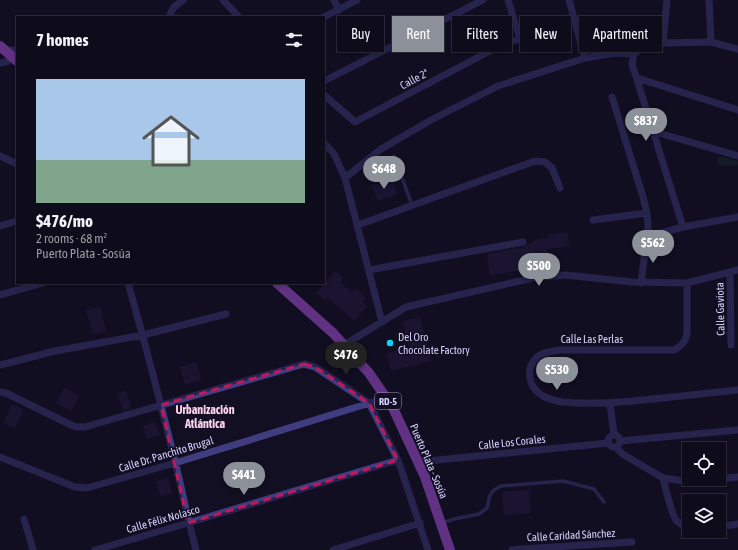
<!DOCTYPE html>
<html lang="en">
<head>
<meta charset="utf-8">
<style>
  :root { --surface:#0e0b1a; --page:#171423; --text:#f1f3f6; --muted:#9b9ba2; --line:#2e2b39; --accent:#8c9099 }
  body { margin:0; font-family:"Asap Condensed",sans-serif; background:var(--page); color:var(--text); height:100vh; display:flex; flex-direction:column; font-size:15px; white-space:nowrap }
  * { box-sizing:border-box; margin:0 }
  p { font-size:13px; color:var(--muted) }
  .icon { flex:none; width:22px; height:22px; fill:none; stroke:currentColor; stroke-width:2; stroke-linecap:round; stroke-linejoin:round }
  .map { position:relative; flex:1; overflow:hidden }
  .side { position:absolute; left:16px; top:16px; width:309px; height:268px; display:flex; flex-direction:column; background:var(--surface); border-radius:0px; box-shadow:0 2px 6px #0003,0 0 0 1px var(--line) }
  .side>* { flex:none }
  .top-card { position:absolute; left:337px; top:16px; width:341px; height:36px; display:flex; gap:8px }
  .fabs { position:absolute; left:682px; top:442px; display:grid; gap:8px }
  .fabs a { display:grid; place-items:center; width:44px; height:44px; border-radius:0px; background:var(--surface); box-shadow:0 2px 6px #0003,0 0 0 1px var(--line); font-size:20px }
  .price { position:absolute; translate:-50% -34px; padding:0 9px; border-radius:14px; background:var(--accent); color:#fff; font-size:13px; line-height:26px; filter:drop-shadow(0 1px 2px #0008) }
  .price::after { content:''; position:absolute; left:50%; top:24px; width:12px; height:9px; margin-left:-6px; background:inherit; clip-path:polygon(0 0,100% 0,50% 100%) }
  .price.selected { background:#222; color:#fff }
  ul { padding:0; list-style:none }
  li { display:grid; align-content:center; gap:8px; height:212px; padding:0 20px }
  li span { display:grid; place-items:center; height:124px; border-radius:0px; color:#555 }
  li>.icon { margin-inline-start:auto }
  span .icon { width:72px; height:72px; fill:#fffc; stroke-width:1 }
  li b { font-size:17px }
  h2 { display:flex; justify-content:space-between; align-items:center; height:48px; padding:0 20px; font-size:17px }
  .chip { padding:0 14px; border-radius:0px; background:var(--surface); box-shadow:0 2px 6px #0003,0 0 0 1px var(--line); font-size:14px; line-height:36px }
  .chip.selected { background:var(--accent); color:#fff }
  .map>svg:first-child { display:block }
  .green { fill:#122c2c }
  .building { fill:#241c43 }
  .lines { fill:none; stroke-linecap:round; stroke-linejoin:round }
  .lane { stroke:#3f3c80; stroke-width:3.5 }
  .street { stroke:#3f3c80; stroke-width:7 }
  .primary { stroke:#c15ef8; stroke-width:10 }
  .marked { fill:none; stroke:#c2185b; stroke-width:3; stroke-dasharray:8 5; stroke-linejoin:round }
  .poi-dot { fill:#0ad7f1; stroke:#130f23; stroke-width:1.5 }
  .labels { text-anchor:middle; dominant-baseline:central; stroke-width:3.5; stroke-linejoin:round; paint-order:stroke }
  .shield { fill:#130f23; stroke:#9d98bc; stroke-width:1 }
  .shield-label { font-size:10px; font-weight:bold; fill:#d8d2fd }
  .street-label { font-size:11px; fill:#d8d2fd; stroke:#130f23 }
  .poi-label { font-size:11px; fill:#d8d2fd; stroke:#130f23; text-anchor:start }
  .neighbourhood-label { font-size:12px; font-weight:bold; fill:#fdd4ee; stroke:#130f23 }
</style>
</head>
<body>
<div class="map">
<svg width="738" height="550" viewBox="0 0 738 550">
  <rect width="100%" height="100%" fill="#130f23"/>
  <path class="green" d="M718 157H722L736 160 738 161V165L720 166 717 162Z"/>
  <path class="building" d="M391 178 397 194 378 201 372 185Z
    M567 232 570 246 547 249 549 269 535 271V273L523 275 522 270 490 275 487 254 524 247 528 244 533 243V240L548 238V235Z
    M335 271 343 278 340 282 351 292 355 288 366 297 363 302 367 306 355 321 327 297 325 300 316 293Z
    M100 307 106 331 93 334 86 310Z
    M420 317 431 361 391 371 387 353 409 348 403 321Z
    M196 362 201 380 185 385 180 367Z
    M64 388 79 395 71 411 56 403Z
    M126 391 131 408 123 411 118 393Z
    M12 404 23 409 15 428 4 423Z
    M155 422 160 435 147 439 143 426Z
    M168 478 172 493 160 496 156 482Z
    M529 490 531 513 504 515 502 492Z"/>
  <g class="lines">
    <path class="lane" d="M394 156 412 205
      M228 283H229
      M442 523 454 519 479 514 487 508 490 495 494 490 501 486 563 481 594 489 604 502"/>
    <path class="street" d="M223 0 239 17
      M334 0 339 10
      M508 0 520 39
      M709 0 711 42
      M169 17 173 8 183 0
      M324 17 357 0
      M663 43 667 0
      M5 50H17
      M634 54 632 64 683 227
      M585 58 614 53 634 54 642 47 663 43 711 42 738 49
      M0 63 8 61 12 57
      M637 78 738 110
      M324 81 483 0
      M324 95 355 122 505 43 558 29
      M612 97 643 197 647 213
      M652 131 738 156
      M324 143 334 154 345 178 382 322
      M0 156 17 164
      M345 178 381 149 431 120 498 86 585 58 569 0
      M593 220 647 213 649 241
      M358 225 535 161 545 162 552 168 560 188
      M0 226 17 221
      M369 270 523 242
      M730 272 731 345
      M128 283C145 342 160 401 175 461 182 490 188 520 196 550
      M641 283 645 252 649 241 657 234 683 227 738 217
      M687 283V334C685 342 682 346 674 350H560C553 351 543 352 537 357 525 369 528 387 543 396 549 399 556 401 563 402 593 405 623 402 653 399 682 396 710 393 738 390
      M0 295 43 283
      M344 345 406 307 533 278 566 275 632 282 687 283 738 270
      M0 365 55 351 143 335 226 314
      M0 392 6 393 69 424 76 427H85L304 364 315 367 369 403 398 460 428 550
      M610 403 614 435
      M608 441a6 6 0 1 1 12 0a6 6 0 1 1-12 0Z
      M620 441 738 430
      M615 447 624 455 663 478 690 482 719 479
      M0 457 75 487 87 488 175 463 386 398
      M418 462 609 443
      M663 478C666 489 670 510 676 520 680 524 684 527 689 529
      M719 479 738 477
      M24 519 33 550
      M719 527 738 524
      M95 550 188 523 398 460
      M333 550 420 523
      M512 550 521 549 632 542"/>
    <path class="primary" d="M0 46 17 61
      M277 283 333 333 369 373 393 408 425 477 450 550"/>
  </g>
  <path d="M0 0H738V550H0ZM304 364 315 367 369 403 398 460 188 523 161 405Z" fill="#130f23" fill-opacity=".55" fill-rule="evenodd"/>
  <path class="marked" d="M304 364 315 367 369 403 398 460 188 523 161 405Z"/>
  <circle class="poi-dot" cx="390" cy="343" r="4"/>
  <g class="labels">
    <rect class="shield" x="375" y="393" width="26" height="16" rx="3"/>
    <g class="shield-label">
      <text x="388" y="401">RD-5</text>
    </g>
    <g class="street-label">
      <text transform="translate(414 79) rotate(-28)">Calle 2ª</text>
      <text transform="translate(720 309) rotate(-91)">Calle Gaviota</text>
      <text x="592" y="339">Calle Las Perlas</text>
      <text transform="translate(512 442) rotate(-6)">Calle Los Corales</text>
      <text transform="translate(166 454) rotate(-17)">Calle Dr. Panchito Brugal</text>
      <text transform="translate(429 461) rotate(67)">Puerto Plata - Sosúa</text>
      <text transform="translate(163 519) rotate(-16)">Calle Félix Nolasco</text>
      <text transform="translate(571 535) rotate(-3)">Calle Caridad Sánchez</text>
    </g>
    <g class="poi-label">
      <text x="398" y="337">Del Oro<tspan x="398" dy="13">Chocolate Factory</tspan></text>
    </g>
    <g class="neighbourhood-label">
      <text x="205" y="410">Urbanización<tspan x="205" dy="14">Atlántica</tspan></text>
    </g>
  </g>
</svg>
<div class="fabs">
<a><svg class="icon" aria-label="locate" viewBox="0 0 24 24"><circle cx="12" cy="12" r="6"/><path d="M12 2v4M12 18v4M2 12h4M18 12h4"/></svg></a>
<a><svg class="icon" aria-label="layers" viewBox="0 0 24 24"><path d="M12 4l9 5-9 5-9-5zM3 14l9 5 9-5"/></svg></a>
</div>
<b class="price" style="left:646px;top:142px">$837</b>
<b class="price" style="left:384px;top:190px">$648</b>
<b class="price" style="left:653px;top:264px">$562</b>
<b class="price" style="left:539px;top:287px">$500</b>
<b class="price selected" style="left:346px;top:376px">$476</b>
<b class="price" style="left:557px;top:391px">$530</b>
<b class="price" style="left:244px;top:496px">$441</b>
<div class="top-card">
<a class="chip">Buy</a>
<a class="chip selected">Rent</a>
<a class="chip">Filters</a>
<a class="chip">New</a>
<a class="chip">Apartment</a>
</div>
<section class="side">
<h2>7 homes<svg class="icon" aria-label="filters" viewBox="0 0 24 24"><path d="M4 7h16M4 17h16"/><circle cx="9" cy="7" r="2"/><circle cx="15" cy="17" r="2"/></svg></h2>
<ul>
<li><span style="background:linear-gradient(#a9c7e8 65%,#7fa58c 0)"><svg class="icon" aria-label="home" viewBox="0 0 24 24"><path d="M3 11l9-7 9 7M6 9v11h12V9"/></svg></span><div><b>$476/mo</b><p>2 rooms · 68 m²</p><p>Puerto Plata - Sosúa</p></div></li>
</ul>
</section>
</div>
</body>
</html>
